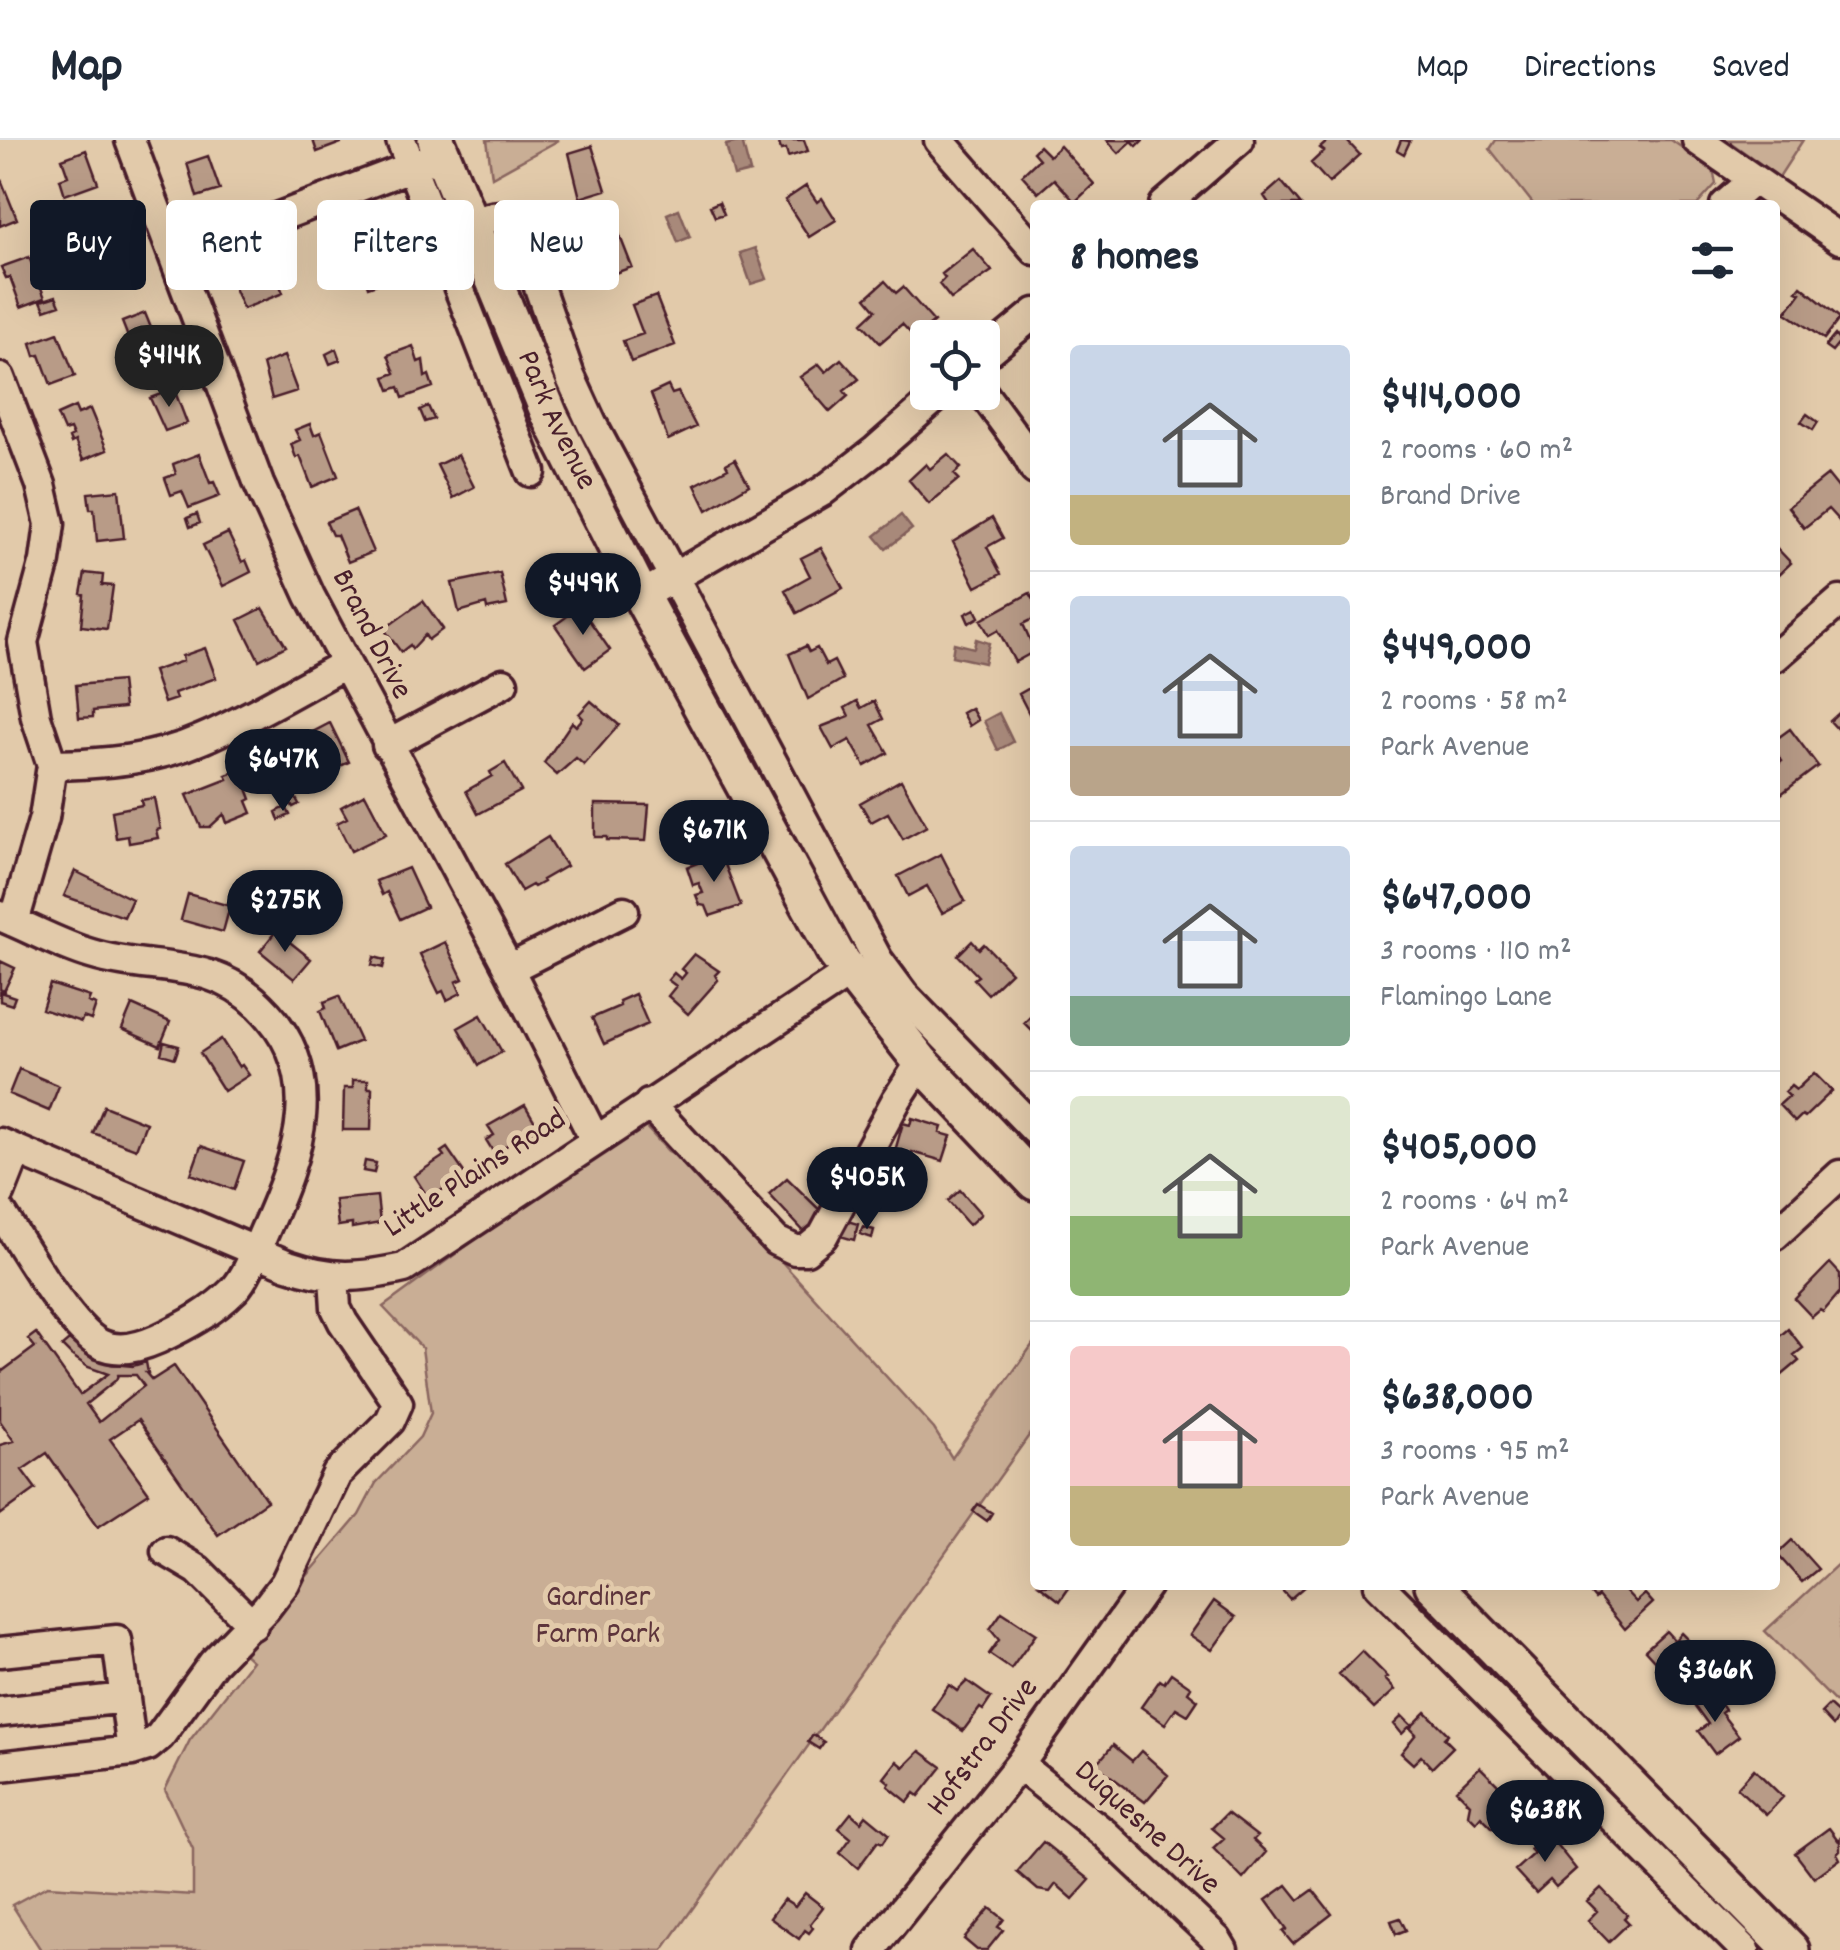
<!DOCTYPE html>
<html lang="en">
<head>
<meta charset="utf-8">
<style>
  :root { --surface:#fff; --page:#f6f6f7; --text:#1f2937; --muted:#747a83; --line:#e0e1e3; --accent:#111827 }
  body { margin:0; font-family:Dekko,sans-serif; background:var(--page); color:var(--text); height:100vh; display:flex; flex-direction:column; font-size:38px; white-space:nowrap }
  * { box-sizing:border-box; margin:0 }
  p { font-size:32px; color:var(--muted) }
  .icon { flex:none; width:55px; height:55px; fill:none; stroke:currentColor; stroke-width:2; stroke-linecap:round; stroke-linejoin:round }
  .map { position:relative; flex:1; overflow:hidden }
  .drawer { position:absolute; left:1030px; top:60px; width:750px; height:1390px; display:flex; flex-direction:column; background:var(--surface); border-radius:10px; box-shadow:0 10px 40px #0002 }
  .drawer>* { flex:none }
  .top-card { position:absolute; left:30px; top:60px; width:850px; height:90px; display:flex; gap:20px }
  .controls { position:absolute; left:910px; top:180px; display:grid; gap:20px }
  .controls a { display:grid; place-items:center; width:90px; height:90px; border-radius:10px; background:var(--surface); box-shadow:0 10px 40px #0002; font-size:50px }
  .price { position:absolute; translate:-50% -85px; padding:0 22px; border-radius:35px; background:var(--accent); color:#fff; font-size:32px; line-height:65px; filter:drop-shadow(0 2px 5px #0008) }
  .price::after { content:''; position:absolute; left:50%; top:60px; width:30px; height:22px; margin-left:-15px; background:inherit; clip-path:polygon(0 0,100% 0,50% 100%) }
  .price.on { background:#222; color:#fff }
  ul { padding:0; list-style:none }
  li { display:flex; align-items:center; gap:30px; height:250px; padding:0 40px }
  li+li { border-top:2px solid var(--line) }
  li span { display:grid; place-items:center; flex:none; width:280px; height:200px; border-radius:10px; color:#555 }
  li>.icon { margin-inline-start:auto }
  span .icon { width:120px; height:120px; fill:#fffc; stroke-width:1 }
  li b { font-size:42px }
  h2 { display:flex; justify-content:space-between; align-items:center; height:120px; padding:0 40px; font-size:42px }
  .tag { padding:0 35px; border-radius:10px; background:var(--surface); box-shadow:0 10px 40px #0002; font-size:35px; line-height:90px }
  .tag.on { background:var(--accent); color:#fff }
  header { display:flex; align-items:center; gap:60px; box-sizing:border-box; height:140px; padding:0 50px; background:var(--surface); border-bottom:2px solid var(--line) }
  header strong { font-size:48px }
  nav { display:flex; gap:55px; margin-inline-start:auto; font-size:35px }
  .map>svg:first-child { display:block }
  .green { fill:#c9ae95; stroke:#8a6660; stroke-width:2.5 }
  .water { fill:#a8897a; stroke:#825f5a; stroke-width:2.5 }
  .building { fill:#b89b87; stroke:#4a1f2b; stroke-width:2.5; fill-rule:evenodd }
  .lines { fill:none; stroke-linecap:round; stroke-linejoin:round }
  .minor-casing { stroke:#4a1f2b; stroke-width:35 }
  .major-casing { stroke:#4a1f2b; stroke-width:42 }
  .minor { stroke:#e2caaa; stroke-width:28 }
  .major { stroke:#e2caaa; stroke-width:35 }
  .labels { text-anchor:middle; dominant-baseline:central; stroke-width:10; stroke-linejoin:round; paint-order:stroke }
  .street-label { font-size:32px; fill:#4a1f2b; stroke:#e2caaa }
  .park-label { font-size:32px; fill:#5d343b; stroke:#e2caaa }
</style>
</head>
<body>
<header>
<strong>Map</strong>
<nav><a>Map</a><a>Directions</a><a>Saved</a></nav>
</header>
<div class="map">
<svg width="1840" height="1810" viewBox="0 0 1840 1810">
  <rect width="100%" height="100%" fill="#e2caaa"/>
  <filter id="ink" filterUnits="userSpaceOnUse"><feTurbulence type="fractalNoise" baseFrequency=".01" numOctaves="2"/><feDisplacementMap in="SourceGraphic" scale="20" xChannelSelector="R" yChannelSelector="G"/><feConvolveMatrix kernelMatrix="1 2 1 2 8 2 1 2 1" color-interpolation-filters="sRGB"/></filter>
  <g filter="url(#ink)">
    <path class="green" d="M487 0H559L492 37Z
      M1496 0H1671L1713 29 1716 44 1697 65H1534L1490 9Z
      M1727 0H1803L1779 37Z
      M639 980 668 1011 690 1021 934 1289 952 1318 1035 1201V1287L663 1810H41L12 1765 47 1746 193 1755V1709L165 1650 190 1600 252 1521 242 1512 359 1375 376 1343 420 1297 431 1273 422 1208 383 1167Z
      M1840 1422V1567L1765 1491Z"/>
    <path class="water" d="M742 1 750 32 734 36 726 5Z
      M679 69 690 97 678 102 667 74Z
      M755 108 767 139 751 144 740 113Z
      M901 375 912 389 886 409 875 396Z
      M976 499 989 503 984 523 952 516 954 503 974 508Z
      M999 573 1013 602 998 610 984 581Z"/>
    <path class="building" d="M313 0H340L341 3 317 12Z
      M778 0H804L808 11 788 17 786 9 781 10Z
      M1107 0H1143L1137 6 1132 1 1119 13Z
      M1329 0H1346L1360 15 1329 43 1311 23 1324 11 1320 8Z
      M1401 0 1410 1 1404 14 1397 10Z
      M592 6 606 50 580 58 569 13Z
      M1039 6 1049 16 1060 6 1094 44 1075 62 1054 39 1038 53 1022 35 1039 19 1033 12Z
      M86 10 98 43 65 55 60 39 68 36 62 19Z
      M208 16 220 50 197 57 187 23Z
      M0 37 17 79 0 86Z
      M1281 41 1301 65H1270L1264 56Z
      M806 46 817 62 822 58 836 80 809 97 785 60Z
      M719 62 724 74 715 77 710 66Z
      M616 86 632 127 607 136 600 118 594 120 586 98Z
      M115 89 126 122 104 130 92 97Z
      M372 90 392 139 368 147 352 97Z
      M973 109 992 131 951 159 939 144 945 138 942 134Z
      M29 117 45 158 21 167 10 137 6 138 1 127Z
      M276 125 279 133 276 135 283 153 243 169 232 143Z
      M885 141 896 153 903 147 934 182 915 198 902 184 880 203 862 183 876 170 866 158Z
      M1801 146 1840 178 1824 199 1786 173 1801 153 1797 151Z
      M56 156 60 165 45 170 41 161Z
      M656 156 675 205 631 222 623 201 643 194 632 165Z
      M145 173 158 205 135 215 122 182Z
      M58 193 75 236 51 245 40 215 35 216 31 203Z
      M1835 195 1840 202 1832 212 1825 207Z
      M413 206 418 222 423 220 425 237 429 235 433 247 403 258 399 247 390 250 385 237 395 233 388 215Z
      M336 209 340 220 330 224 326 214Z
      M284 216 297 251 272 259 263 224Z
      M841 219 859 239 844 251 848 256 830 272 800 237 819 224 826 232Z
      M668 246 672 254 678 252 696 287 668 300 651 254Z
      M174 249 187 283 165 291 150 258Z
      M428 266 434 279 425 282 420 270Z
      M75 267 78 274 90 269 107 310 83 320 75 301 71 303 69 298 73 296 70 289 64 291 57 275Z
      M1807 274 1818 282 1813 290 1801 282Z
      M310 284 314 295 321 292 338 336 312 347 300 316 296 318 291 304 300 300 295 290Z
      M199 314 210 343 214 342 220 356 189 368 182 351 171 355 165 338 176 334 173 324Z
      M948 314 961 328 954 334 959 339 929 364 909 340 926 324 930 329Z
      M458 315 474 347 453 358 437 325Z
      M735 319 749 345 707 370 695 345 728 328 726 324Z
      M1828 335 1840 350V382L1828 369 1804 388 1788 367Z
      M119 350 124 398 97 401 94 369H90L88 353Z
      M355 370 373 412 348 422 337 395H332L326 382Z
      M197 374 200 383 190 387 187 378Z
      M992 378 1003 398 987 407 1001 434 976 447 953 402Z
      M228 393 242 422 246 420 251 432 223 446 203 405Z
      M1775 406 1791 423 1775 438Z
      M821 408 843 448 797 473 785 450 810 436 801 418Z
      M85 433 103 435 102 445 113 446 107 489 81 486 84 455 81 454Z
      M500 433 507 465 487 469 486 464 459 472 452 443Z
      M1030 453 1035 462V478L1023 484 1035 511 1015 522 998 490 989 495 981 480Z
      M423 461 443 489 428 500 425 495 412 509 410 505 401 512 384 489Z
      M580 467 610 510 585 528 555 485Z
      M263 468 286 506 259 520 239 480Z
      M975 469 979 477 969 483 965 474Z
      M806 506 809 512 817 508 826 525 834 521 843 539 808 559 789 514Z
      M205 508 216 538 174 553 176 559 164 563 153 531 183 521 182 516Z
      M121 541 124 568 93 571V577L79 578 76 545Z
      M1035 545V585L1019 554Z
      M591 561 619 585 584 625 576 618 557 635 544 623 572 582 576 586 583 578 579 574Z
      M857 561 861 568 874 561 883 579 872 585 888 613 865 626 850 600 833 609 821 587 849 576 845 568Z
      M971 568 978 580 969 586 962 573Z
      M1840 572V592L1830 581Z
      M330 583 349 622 326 633 307 595Z
      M1790 589 1818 626 1777 657 1775 627 1782 621 1775 612V600Z
      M505 623 521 651 478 674 466 651 492 636 490 632Z
      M240 630 251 659 247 661 252 673 227 683 224 674 210 687H201L187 655 228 639 226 635Z
      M901 640 927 686 903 699 888 673 871 682 860 663Z
      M290 648 299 664 293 667 284 651Z
      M365 654 386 694 351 711 337 683 347 678 341 667Z
      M154 658 160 689 156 690 158 698 129 703 128 696 116 698 112 671 142 665 141 660Z
      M595 664 649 665 646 701 607 700V697H595Z
      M286 667 290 675 279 680 276 672Z
      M548 697 566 726 542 740 543 742 534 747 532 745 521 751 505 724Z
      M721 714 741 766 710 776 706 766 700 765 696 755 703 753 699 743 693 745 687 727Z
      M941 714 965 761 942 773 927 746 908 756 898 736Z
      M408 728 426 767 400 779 387 752 382 755 376 741Z
      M75 731 132 759 124 777 64 756Z
      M188 754 230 766 223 792 181 780Z
      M276 791 311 819 294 839 260 811Z
      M972 801 979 809 984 804 1011 832 988 854 974 839 978 836 958 815Z
      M445 802 463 839 456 842 461 853 447 860 443 851 439 853 420 814Z
      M694 814 719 831 715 835 718 840 688 874 668 856 676 846 668 840 674 833 681 839 686 833 681 829Z
      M374 817 385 820 383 828 372 825Z
      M0 821 15 828 4 851 0 849Z
      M50 844 90 857 88 862 96 865 91 880 83 877 81 882 42 869Z
      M0 852 15 857 12 865 0 861Z
      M635 854 648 884 604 904 592 878 620 866 619 861Z
      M339 856 360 901 336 911 320 871 326 868 324 862Z
      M132 865 170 882 160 906 122 889Z
      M1035 872V894L1024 883Z
      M481 875 502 912 479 925 458 888Z
      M221 899 239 927 242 925 249 935 224 951 200 913Z
      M164 902 179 906 175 918 161 914Z
      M19 929 59 946 49 971 9 954Z
      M1814 933 1832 951 1805 977 1802 975 1795 982 1779 965 1789 956 1785 952 1791 946 1796 950Z
      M353 940H368V948H372L371 990H343L344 948H353Z
      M525 965 538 987 494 1013 486 1000 494 995 488 986Z
      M104 966 146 983 136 1009 93 993Z
      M912 978 942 987 940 993 951 996 943 1021 912 1012 911 1016 895 1011 903 983 910 985Z
      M201 1006 244 1021 234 1050 191 1034Z
      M447 1008 465 1034 429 1059 414 1036 444 1016 441 1012Z
      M365 1021 376 1023 374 1033 363 1031Z
      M787 1038 829 1079 809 1097 769 1054Z
      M862 1046 873 1050 868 1061 858 1057Z
      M960 1050 981 1074 969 1085 948 1061Z
      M377 1056 380 1083 352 1088V1084L338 1086 335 1060Z
      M844 1080 858 1084 854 1100 840 1096Z
      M863 1087 874 1090 872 1098 860 1094Z
      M1830 1123 1840 1134V1152L1823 1172 1820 1170 1812 1177 1795 1159Z
      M1788 1189 1803 1208 1794 1215 1799 1221 1775 1241V1200Z
      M36 1193 80 1255 108 1234 88 1227 71 1215 62 1206 69 1200 93 1219 111 1224 133 1226 146 1222 148 1233H146L152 1240 174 1226 267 1361 218 1395 138 1280 110 1299 149 1353 98 1386 47 1313 22 1330 36 1349 0 1375V1305L14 1301 0 1281V1233L35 1207 28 1199ZM118 1235H136L144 1246 99 1282 86 1264 116 1240Z
      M978 1364 992 1373 987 1381 973 1371Z
      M1792 1400 1818 1429 1802 1442 1777 1414Z
      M1039 1445H1071L1060 1461Z
      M1277 1445H1306L1290 1459Z
      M1590 1445H1620L1636 1462 1645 1454 1653 1463 1625 1489 1598 1456 1595 1459 1586 1448Z
      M1214 1461 1236 1477 1212 1510 1190 1495Z
      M1002 1472 1036 1494 1011 1529 989 1514 999 1500 990 1489Z
      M1666 1491 1695 1523 1702 1516 1714 1529 1690 1550 1660 1517 1655 1521 1645 1510Z
      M1681 1493 1693 1505 1687 1511 1676 1499Z
      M1362 1511 1388 1537 1385 1539 1395 1550 1374 1569 1339 1534Z
      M1171 1533 1191 1547 1188 1552 1198 1560 1188 1575 1176 1568 1165 1584 1141 1567 1160 1540 1164 1543Z
      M967 1541 991 1558 983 1570 980 1568 963 1591 932 1569 949 1545 957 1551Z
      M1713 1553 1725 1570 1721 1573 1739 1596 1715 1614 1698 1591 1708 1584 1695 1566Z
      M1829 1565 1840 1575 1833 1586 1821 1573Z
      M1426 1572 1448 1594 1444 1598 1453 1607 1432 1628 1421 1616 1413 1624 1401 1613 1416 1594 1410 1588Z
      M1402 1576 1411 1585 1402 1594 1394 1584Z
      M813 1595 824 1602 819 1609 808 1602Z
      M1113 1605 1132 1621 1141 1611 1168 1635 1145 1662 1096 1625Z
      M920 1611 942 1627 919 1656 915 1653 908 1662 888 1646 890 1643 884 1638 897 1621 904 1627Z
      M1480 1627 1508 1655 1504 1659 1513 1668 1493 1688 1481 1676 1476 1682 1468 1674 1470 1664 1456 1650Z
      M1754 1629 1783 1657 1766 1675 1737 1648Z
      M851 1673 861 1682 866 1675 889 1694 883 1703 878 1701 858 1728 840 1713 851 1698 839 1688Z
      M1227 1673 1257 1696 1253 1700 1266 1712 1243 1739 1213 1708 1224 1698 1212 1688Z
      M1829 1688 1838 1700 1840 1698V1710L1837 1713 1840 1719 1814 1738 1795 1713Z
      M1547 1693 1576 1729 1556 1747 1550 1740 1536 1753 1515 1730 1534 1713 1530 1709Z
      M1043 1702 1090 1740 1073 1759 1056 1744 1050 1752 1038 1750 1017 1732Z
      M1287 1745 1299 1760 1313 1750 1332 1774 1293 1804 1283 1792 1287 1789 1266 1760Z
      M1601 1748 1627 1775 1624 1778 1629 1783 1609 1802 1588 1780 1597 1771 1587 1761Z
      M805 1753 823 1767 810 1784 813 1788 809 1793 805 1790 799 1799 770 1778 784 1759 795 1766Z
      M990 1768 1004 1779 998 1787 1003 1790 987 1810H977L964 1799Z
      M1400 1778 1406 1790 1396 1794 1391 1781Z"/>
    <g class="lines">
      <g class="minor-casing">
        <path id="minor" d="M130 0 259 344 310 456 509 829 595 1000
          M401 0 531 332
          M939 0 1035 110
          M1697 0 1840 99
          M1164 65 1239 0
          M1725 65 1754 40
          M469 85C489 77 506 68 519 90L570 236 592 284 878 820 904 855 1035 990
          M174 117 426 21
          M982 217 1035 173
          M0 238 41 345 50 384 45 421 23 502 36 577 52 625 44 678 14 782
          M982 252 1023 308 1035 330
          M641 456 823 351 876 310 942 252
          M1775 517 1840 461
          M387 605 503 543
          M52 625C103 624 155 620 202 599 251 578 298 549 345 524
          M0 776C30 788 60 805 91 814 152 833 210 816 260 866 329 933 299 1014 265 1090 257 1108 248 1135 234 1150 212 1172 186 1186 158 1199 140 1207 118 1213 100 1204 68 1187 22 1104 0 1071
          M509 829 624 771
          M649 964 776 1101 795 1110H806L823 1096 897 959 921 922
          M0 1003 288 1125C332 1140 359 1138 404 1128L849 833
          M0 1053 17 1010
          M1775 1095 1840 1035
          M166 1411 198 1430 253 1485
          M1379 1445 1745 1810
          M0 1512 117 1500 132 1611
          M0 1572 125 1558
          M1019 1625 1105 1694 1217 1800 1223 1810
          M0 1626 132 1611 148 1606 160 1596 213 1523 266 1468 285 1443 337 1334 390 1281 398 1263 343 1182 336 1168 334 1136
          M871 1810 1019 1625 1147 1445"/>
      </g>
      <g class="major-casing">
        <g id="major">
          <path id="s1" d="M436 0 550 276 641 456 836 814 921 922 1035 1042"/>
          <path d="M1433 1445 1791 1810"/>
        </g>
      </g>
      <use href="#minor" class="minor"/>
      <use href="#major" class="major"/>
    </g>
  </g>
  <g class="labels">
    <g class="street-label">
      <text stroke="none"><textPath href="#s1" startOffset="305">Park Avenue</textPath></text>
      <text transform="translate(370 495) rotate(63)">Brand Drive</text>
      <text transform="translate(476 1035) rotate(-33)">Little Plains Road</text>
      <text transform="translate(984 1608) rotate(-53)">Hofstra Drive</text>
      <text transform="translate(1146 1689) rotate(42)">Duquesne Drive</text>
    </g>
    <g class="park-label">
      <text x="598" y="1459">Gardiner<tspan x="598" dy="37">Farm Park</tspan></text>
    </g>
  </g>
</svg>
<div class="controls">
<a><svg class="icon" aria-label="locate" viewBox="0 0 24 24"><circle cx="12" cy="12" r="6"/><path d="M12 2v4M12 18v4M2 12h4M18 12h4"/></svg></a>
</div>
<b class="price on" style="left:169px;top:270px">$414K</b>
<b class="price" style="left:583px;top:498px">$449K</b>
<b class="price" style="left:283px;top:674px">$647K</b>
<b class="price" style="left:714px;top:745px">$671K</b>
<b class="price" style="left:285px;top:815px">$275K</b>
<b class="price" style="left:867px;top:1092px">$405K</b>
<b class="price" style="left:1715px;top:1585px">$366K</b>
<b class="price" style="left:1545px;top:1725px">$638K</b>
<div class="top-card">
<a class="tag on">Buy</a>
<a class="tag">Rent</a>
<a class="tag">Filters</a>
<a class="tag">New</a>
</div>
<section class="drawer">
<h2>8 homes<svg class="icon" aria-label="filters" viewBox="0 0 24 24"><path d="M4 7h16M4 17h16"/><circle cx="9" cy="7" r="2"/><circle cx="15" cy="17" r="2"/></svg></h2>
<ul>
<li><span style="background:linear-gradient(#c9d6e8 75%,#c2b280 0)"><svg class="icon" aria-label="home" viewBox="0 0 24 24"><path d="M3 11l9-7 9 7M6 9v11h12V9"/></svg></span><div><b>$414,000</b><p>2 rooms · 60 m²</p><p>Brand Drive</p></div></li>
<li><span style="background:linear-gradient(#c9d6e8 75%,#b9a48a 0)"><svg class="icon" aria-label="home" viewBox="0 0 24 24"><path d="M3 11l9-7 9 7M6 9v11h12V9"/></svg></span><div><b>$449,000</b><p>2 rooms · 58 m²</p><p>Park Avenue</p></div></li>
<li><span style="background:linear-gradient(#c9d6e8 75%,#7fa58c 0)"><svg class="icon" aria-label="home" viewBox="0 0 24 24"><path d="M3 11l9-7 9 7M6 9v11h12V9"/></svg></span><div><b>$647,000</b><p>3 rooms · 110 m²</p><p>Flamingo Lane</p></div></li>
<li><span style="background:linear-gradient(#dfe7d0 60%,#8fb573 0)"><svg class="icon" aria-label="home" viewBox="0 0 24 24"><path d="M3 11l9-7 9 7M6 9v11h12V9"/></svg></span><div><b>$405,000</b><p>2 rooms · 64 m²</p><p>Park Avenue</p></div></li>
<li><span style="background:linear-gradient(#f6c9c9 70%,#c2b280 0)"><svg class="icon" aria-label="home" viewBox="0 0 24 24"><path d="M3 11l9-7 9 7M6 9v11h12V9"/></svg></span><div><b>$638,000</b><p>3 rooms · 95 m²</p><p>Park Avenue</p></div></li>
</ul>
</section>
</div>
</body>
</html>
